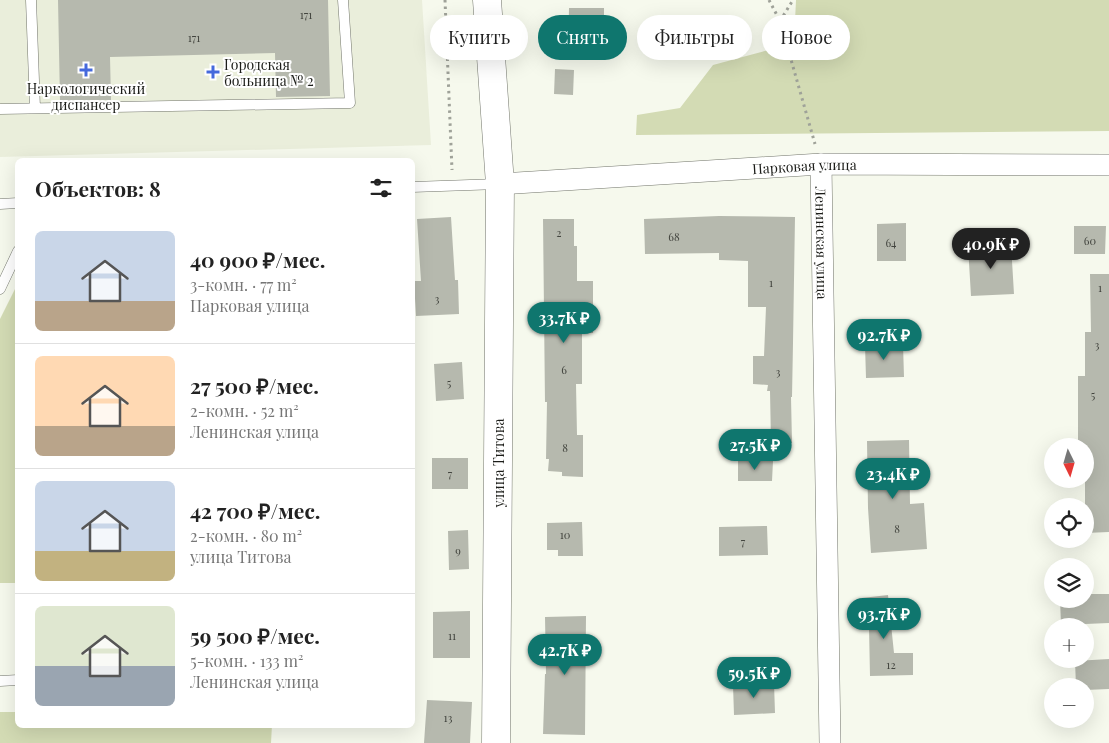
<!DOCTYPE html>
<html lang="ru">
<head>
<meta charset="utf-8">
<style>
  :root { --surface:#fff; --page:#f6f6f6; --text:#222; --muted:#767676; --line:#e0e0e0; --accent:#0f766e }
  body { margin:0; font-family:"Playfair Display",serif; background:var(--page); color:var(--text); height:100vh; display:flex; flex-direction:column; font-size:19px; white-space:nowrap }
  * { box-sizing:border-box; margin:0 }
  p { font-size:16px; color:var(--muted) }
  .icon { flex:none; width:28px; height:28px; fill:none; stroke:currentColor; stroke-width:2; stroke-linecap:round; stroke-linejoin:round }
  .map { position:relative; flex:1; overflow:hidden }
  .details { position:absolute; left:15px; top:158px; width:400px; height:570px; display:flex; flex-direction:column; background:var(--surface); border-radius:8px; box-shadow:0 5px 20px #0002 }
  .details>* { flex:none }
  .hud { position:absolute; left:430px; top:15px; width:475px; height:45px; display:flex; gap:10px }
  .needle { width:32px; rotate:175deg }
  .controls { position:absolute; left:1044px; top:438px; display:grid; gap:10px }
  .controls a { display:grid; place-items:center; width:50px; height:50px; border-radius:50%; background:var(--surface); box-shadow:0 5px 20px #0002; font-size:25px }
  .price { position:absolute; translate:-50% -42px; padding:0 11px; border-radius:18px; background:var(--accent); color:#fff; font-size:16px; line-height:32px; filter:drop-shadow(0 1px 2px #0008) }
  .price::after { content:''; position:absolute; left:50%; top:30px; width:15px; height:11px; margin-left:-8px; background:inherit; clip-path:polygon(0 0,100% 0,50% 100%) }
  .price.selected { background:#222; color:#fff }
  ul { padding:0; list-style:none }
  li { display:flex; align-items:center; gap:15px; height:125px; padding:0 20px }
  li+li { border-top:1px solid var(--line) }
  li span { display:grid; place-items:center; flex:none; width:140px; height:100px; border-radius:8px; color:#555 }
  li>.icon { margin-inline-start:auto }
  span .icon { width:60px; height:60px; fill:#fffc; stroke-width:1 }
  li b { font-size:21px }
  h2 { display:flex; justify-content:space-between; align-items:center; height:60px; padding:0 20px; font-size:21px }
  .chip { padding:0 18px; border-radius:22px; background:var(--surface); box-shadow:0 5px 20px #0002; font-size:18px; line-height:45px }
  .chip.selected { background:var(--accent); color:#fff }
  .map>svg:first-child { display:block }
  .built { fill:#eaeedb }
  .green { fill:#d3dbb4 }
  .building { fill:#b6b9ae }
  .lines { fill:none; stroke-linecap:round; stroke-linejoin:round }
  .lane-casing { stroke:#72756b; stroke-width:11 }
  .street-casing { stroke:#72756b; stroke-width:22 }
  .secondary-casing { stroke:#72756b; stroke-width:29 }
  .path { stroke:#9fa299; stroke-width:3; stroke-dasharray:2.5 4; stroke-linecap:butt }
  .lane { stroke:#fff; stroke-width:10 }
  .street { stroke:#fff; stroke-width:21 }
  .secondary { stroke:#fff; stroke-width:28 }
  .poi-dot { fill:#4569dc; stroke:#fff; stroke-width:2 }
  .labels { text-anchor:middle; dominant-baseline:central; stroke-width:4; stroke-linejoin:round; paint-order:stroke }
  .number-label { font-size:11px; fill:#42443e }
  .poi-label { font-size:14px; fill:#1c1d19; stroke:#fff; text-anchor:start }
  .street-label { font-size:14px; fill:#1c1d19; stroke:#fff }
</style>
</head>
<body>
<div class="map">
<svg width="1109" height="743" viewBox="0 0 1109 743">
  <rect width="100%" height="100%" fill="#f6f9ed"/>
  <path class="built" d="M0 0H422L431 145 0 157Z"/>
  <path class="green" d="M796 0H1109V131L636 135 637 115 680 108 713 65 794 43Z
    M17 285V583H0V319Z
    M0 712H17L18 725H272L271 743H0Z"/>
  <path class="building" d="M58 0H328L330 96 276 97 275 53 110 57 111 100 60 101Z
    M569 8H604V60L568 59Z
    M555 69 574 70 573 95 554 94Z
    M719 216 795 217 793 343 792 397H791L792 443H771L770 391H767L768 385 753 384V356H764L766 307H748V261L719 260V253L645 254 644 219Z
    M451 217 455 280H458L459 314 416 316 414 281H421L417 219Z
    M543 219H574V246H577V281H593V333H582V384H576L577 435H583V477L562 476V472L548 471 549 459H546L547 402H545Z
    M906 223V261H877V224Z
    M1074 226H1106L1105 254H1074Z
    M1011 244 1014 294 971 296 968 246Z
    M1090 274H1109V532L1085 533V480H1076L1085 479V446H1076L1078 445V376H1085V332H1091Z
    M903 344 904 377 866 378 865 345Z
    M462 362 464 399 436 401 434 364Z
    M909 440 910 504 924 503 927 549 871 553 868 508 867 441Z
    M432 458H468V489H432Z
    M738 460 773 461 772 481H738Z
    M582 522 583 556H558V550H547V523Z
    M767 526 768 555 719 556V527Z
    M468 530 469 569 449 570 448 531Z
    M1085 594H1109V623L1061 625 1060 599H1085Z
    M888 595 894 653H913V675L870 676 869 627H865L862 598Z
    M470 611V658H433V612Z
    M586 616 585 735 543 734 545 674H546L545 617Z
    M1109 659V689L1085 690V686H1076L1075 661Z
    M774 683 775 713 734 715 733 685Z
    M427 700 472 702 470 743H424Z"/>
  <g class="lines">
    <g class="lane-casing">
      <path id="lane" d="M31 0 35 108
        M0 109 350 103 343 0
        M412 187 499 184
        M0 204 18 203
        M0 289 18 251
        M0 681 18 680"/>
    </g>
    <g class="street-casing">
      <g id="street">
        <path id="s1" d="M821 164 830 743"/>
        <path id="s2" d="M500 184 821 164 1109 165"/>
      </g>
    </g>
    <g class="secondary-casing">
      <path id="secondary" d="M487 0 500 184 496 743"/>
    </g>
    <path class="path" d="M445 0 452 170
      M769 0 780 21 815 144
      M780 21 793 0"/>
    <use href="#lane" class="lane"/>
    <use href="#street" class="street"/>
    <use href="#secondary" class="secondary"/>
  </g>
  <g class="poi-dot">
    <path d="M83.5 62.5h5v5h5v5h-5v5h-5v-5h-5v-5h5z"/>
    <path d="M210.5 64.5h5v5h5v5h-5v5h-5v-5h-5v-5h5z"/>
  </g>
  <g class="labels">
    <g class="number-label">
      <text x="306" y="14">171</text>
      <text x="194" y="37">171</text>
      <text x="559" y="232">2</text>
      <text x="674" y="236">68</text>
      <text x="1090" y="240">60</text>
      <text x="891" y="242">64</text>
      <text x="771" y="282">1</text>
      <text x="1100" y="287">1</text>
      <text x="437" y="298">3</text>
      <text x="1097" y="344">3</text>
      <text x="564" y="369">6</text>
      <text x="778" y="371">3</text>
      <text x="449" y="382">5</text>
      <text x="1093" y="394">5</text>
      <text x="565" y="447">8</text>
      <text x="450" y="473">7</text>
      <text x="897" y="528">8</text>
      <text x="565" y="534">10</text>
      <text x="743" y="541">7</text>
      <text x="458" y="550">9</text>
      <text x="452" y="635">11</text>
      <text x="891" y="664">12</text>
      <text x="448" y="717">13</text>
    </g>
    <g class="poi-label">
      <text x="224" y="64">Городская<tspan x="224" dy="16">больница № 2</tspan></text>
      <text x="86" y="88" text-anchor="middle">Наркологический<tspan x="86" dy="16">диспансер</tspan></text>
    </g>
    <g class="street-label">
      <text stroke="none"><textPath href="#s2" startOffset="305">Парковая улица</textPath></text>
      <text stroke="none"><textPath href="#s1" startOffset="79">Ленинская улица</textPath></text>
      <text transform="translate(498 463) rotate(-90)">улица Титова</text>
    </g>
  </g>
</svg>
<div class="controls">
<a><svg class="needle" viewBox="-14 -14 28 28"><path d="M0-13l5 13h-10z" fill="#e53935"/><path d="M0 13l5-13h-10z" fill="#767676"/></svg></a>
<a><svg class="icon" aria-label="locate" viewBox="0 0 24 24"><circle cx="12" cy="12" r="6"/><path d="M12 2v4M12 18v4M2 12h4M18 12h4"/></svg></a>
<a><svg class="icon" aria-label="layers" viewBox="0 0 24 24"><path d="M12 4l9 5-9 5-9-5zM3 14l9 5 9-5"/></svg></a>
<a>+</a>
<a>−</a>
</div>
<b class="price selected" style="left:991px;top:270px">40.9K ₽</b>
<b class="price" style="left:564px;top:344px">33.7K ₽</b>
<b class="price" style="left:884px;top:361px">92.7K ₽</b>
<b class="price" style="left:755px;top:471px">27.5K ₽</b>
<b class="price" style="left:893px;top:500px">23.4K ₽</b>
<b class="price" style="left:884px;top:640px">93.7K ₽</b>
<b class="price" style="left:565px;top:676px">42.7K ₽</b>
<b class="price" style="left:754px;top:699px">59.5K ₽</b>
<div class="hud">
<a class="chip">Купить</a>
<a class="chip selected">Снять</a>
<a class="chip">Фильтры</a>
<a class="chip">Новое</a>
</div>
<section class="details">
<h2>Объектов: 8<svg class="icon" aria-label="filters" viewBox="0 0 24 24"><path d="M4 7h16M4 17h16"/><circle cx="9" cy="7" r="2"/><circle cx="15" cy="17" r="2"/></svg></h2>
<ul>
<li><span style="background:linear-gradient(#c9d6e8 70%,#b9a48a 0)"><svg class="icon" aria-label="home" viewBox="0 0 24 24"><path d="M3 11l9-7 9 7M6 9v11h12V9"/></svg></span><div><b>40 900 ₽/мес.</b><p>3-комн. · 77 m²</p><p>Парковая улица</p></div></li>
<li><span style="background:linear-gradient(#ffd9b3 70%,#b9a48a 0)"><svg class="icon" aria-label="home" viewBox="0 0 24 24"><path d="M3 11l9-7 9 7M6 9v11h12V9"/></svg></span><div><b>27 500 ₽/мес.</b><p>2-комн. · 52 m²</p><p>Ленинская улица</p></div></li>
<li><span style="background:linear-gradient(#c9d6e8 70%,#c2b280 0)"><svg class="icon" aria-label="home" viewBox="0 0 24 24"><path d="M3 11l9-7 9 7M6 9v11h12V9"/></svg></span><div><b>42 700 ₽/мес.</b><p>2-комн. · 80 m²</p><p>улица Титова</p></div></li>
<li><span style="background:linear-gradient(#dfe7d0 60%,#9aa5b1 0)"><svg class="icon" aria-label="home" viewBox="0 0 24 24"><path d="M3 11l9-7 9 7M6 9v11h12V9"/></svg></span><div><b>59 500 ₽/мес.</b><p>5-комн. · 133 m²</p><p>Ленинская улица</p></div></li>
</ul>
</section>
</div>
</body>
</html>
